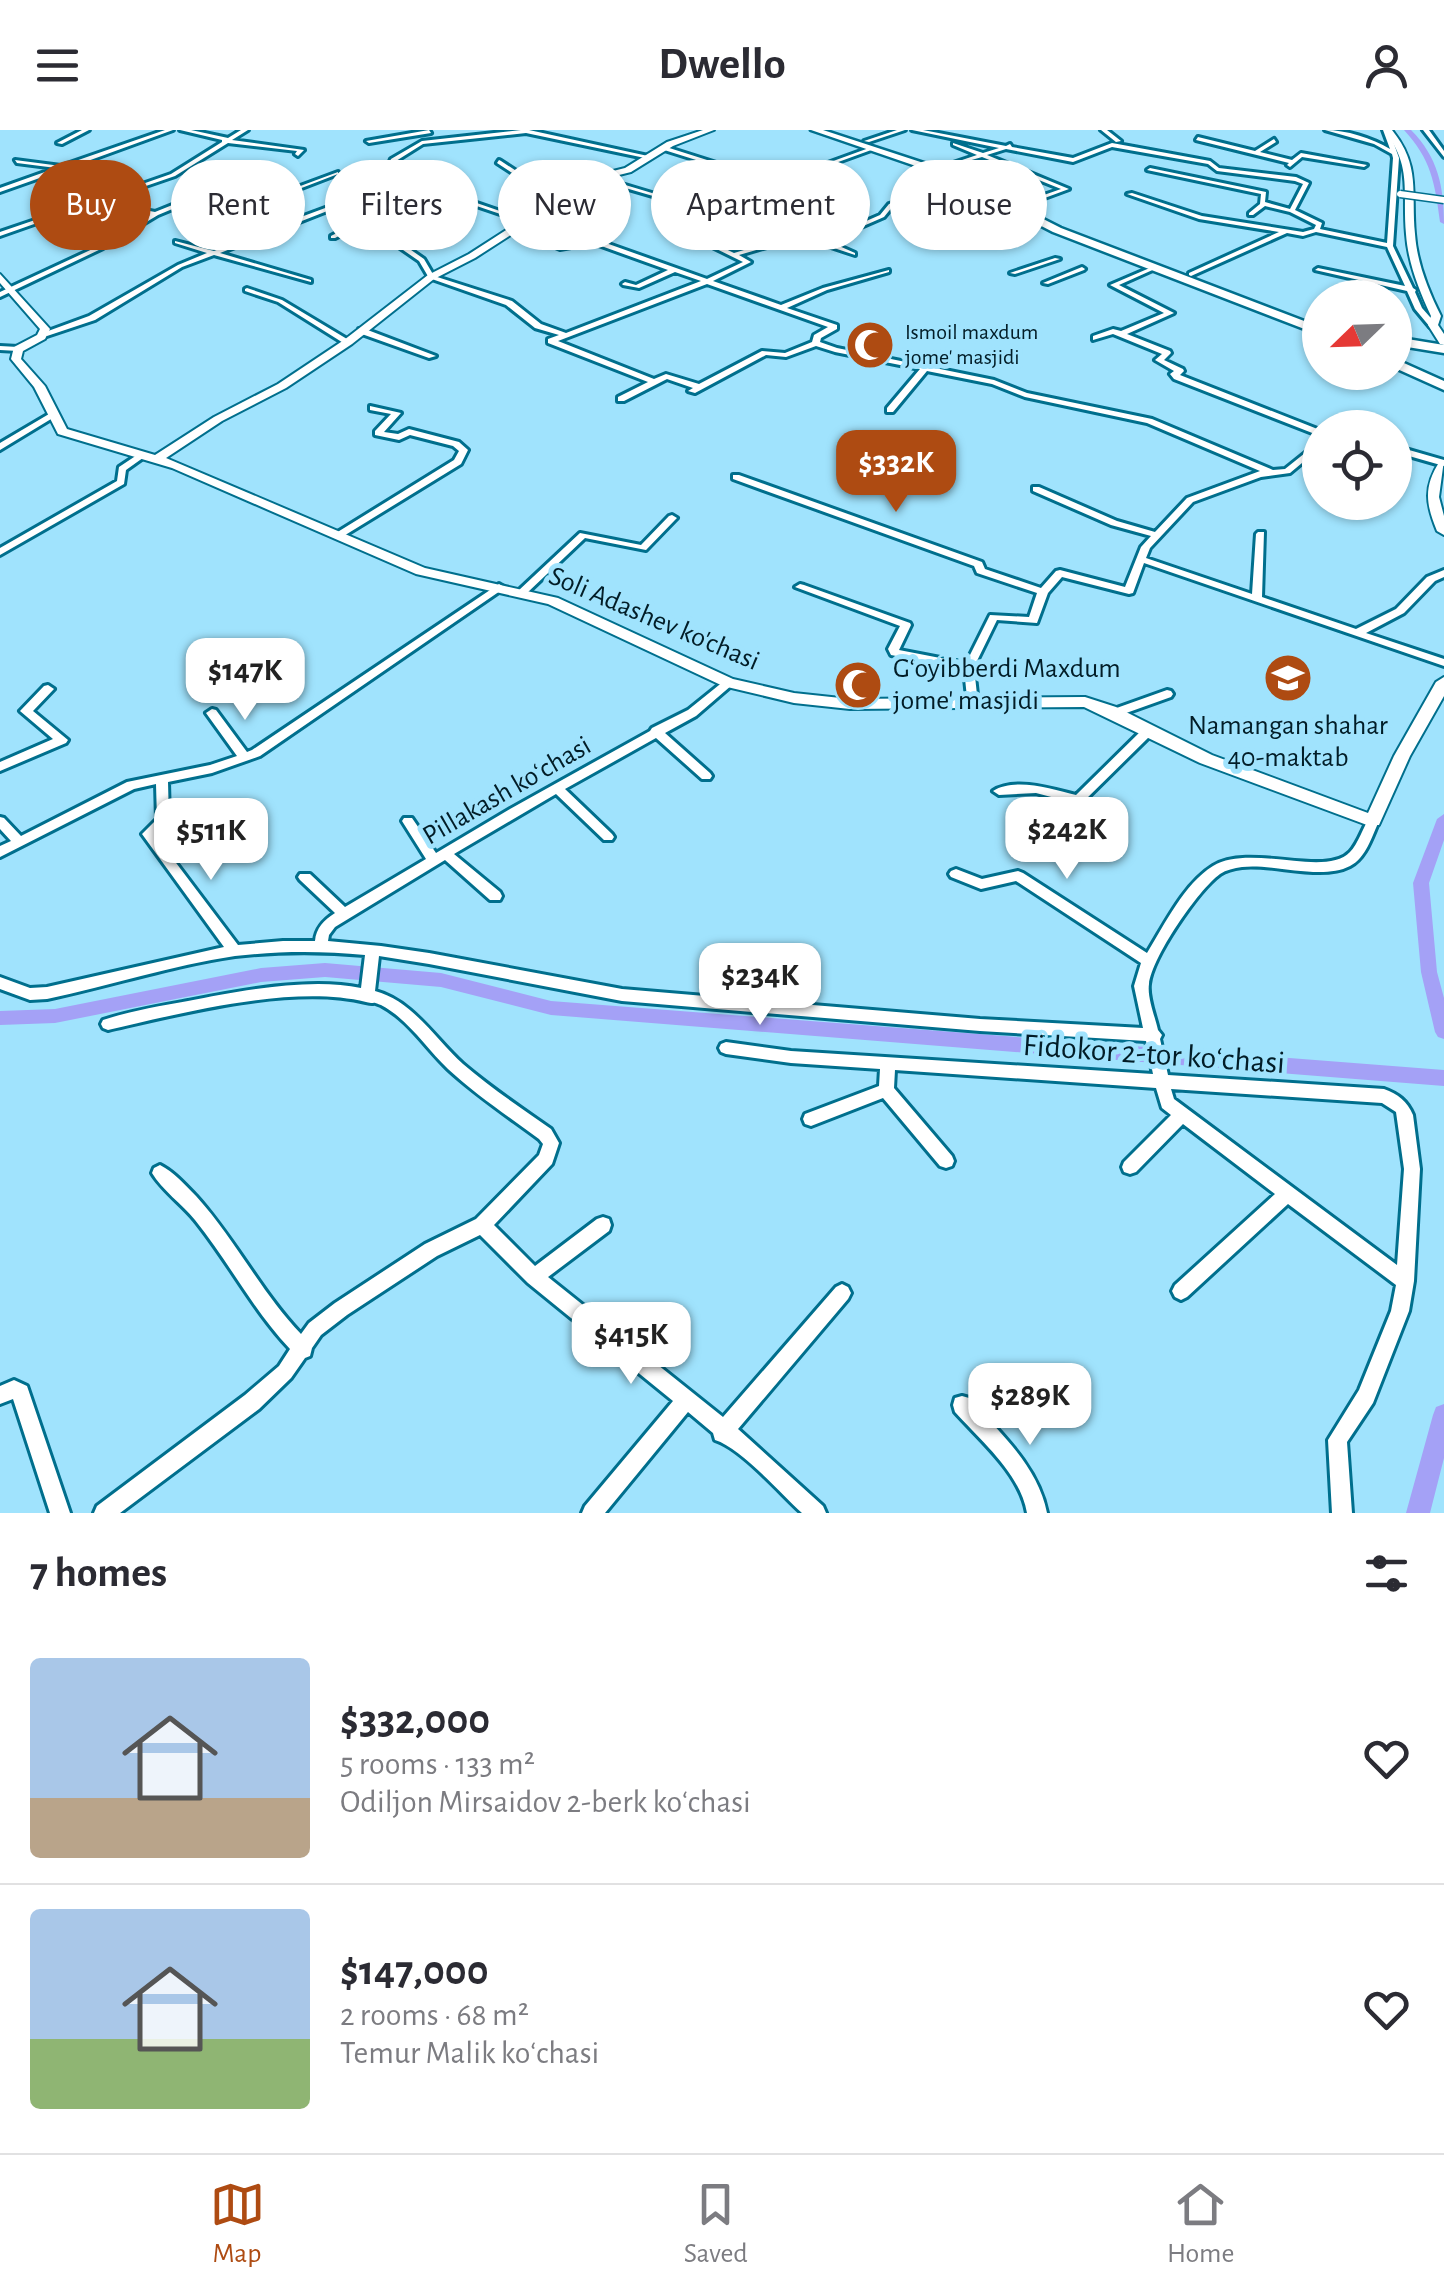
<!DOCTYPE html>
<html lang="en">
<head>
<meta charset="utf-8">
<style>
  :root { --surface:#fff; --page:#f7f7f7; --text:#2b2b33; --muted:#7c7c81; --line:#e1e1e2; --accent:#ae4b12 }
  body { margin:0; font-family:"Alegreya Sans",sans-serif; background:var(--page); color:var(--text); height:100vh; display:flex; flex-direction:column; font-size:38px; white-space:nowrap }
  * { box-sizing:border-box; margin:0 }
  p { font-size:32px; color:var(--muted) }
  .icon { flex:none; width:55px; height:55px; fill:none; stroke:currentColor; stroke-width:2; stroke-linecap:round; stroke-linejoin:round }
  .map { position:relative; height:1383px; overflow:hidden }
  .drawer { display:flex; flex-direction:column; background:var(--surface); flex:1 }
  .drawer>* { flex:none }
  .banner { position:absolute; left:30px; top:30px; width:1385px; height:90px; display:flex; gap:20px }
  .needle { width:65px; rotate:247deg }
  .controls { position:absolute; left:1302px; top:150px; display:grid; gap:20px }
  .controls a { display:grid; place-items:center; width:110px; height:110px; border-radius:50%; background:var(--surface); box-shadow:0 2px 8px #0004; font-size:50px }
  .price { position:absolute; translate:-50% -85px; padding:0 22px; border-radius:20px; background:#fff; color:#222; font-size:32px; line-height:65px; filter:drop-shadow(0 2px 5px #0008) }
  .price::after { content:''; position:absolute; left:50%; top:60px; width:30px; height:22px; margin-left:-15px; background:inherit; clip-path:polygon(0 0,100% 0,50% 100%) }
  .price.current { background:var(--accent); color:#fff }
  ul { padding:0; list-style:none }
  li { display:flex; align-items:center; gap:30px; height:250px; padding:0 30px }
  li+li { border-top:2px solid var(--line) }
  li span { display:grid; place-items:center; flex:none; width:280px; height:200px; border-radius:10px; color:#555 }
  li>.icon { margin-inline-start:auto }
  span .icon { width:120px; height:120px; fill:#fffc; stroke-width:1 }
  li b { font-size:42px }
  h2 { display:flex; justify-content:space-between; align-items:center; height:120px; padding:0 30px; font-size:42px }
  .chip { padding:0 35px; border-radius:45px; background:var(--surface); box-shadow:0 2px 8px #0004; font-size:35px; line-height:90px }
  .chip.current { background:var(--accent); color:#fff }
  header { display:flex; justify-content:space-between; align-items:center; height:130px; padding:0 30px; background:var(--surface); font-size:45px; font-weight:700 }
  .tab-bar { display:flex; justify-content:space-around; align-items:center; height:140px; border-top:2px solid var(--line); background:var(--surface); font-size:28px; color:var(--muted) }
  .tab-bar a { display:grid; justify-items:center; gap:5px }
  .tab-bar .current { color:var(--accent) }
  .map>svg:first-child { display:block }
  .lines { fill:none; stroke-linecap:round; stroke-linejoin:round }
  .canal { fill:#a4a1f6; fill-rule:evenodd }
  .street-casing { stroke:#006f8d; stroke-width:6 }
  .secondary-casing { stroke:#006f8d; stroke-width:4 }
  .primary-casing { stroke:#006f8d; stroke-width:5 }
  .street { fill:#fff; fill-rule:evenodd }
  .secondary { fill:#fff; fill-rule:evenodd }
  .primary { fill:#fff; fill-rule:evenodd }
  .street-bridge-casing { stroke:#006f8d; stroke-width:9; stroke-linecap:butt }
  .street-bridge { stroke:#fff; stroke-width:6 }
  .labels { text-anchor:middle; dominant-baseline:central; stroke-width:10; stroke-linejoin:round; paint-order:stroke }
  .far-poi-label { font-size:22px; fill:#021d27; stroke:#a0e3fd; text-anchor:start }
  .street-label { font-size:28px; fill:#021d27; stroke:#a0e3fd }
  .poi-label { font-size:28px; fill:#021d27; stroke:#a0e3fd; text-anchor:start }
  .near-street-label { font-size:32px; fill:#021d27; stroke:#a0e3fd }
</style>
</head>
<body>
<header><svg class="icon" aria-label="menu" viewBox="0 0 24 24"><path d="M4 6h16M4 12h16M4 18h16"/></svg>Dwello<svg class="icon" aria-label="person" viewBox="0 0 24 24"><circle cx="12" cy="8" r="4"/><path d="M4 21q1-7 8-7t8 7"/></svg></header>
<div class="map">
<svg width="1444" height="1383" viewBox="0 0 1444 1383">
  <rect width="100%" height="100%" fill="#a0e3fd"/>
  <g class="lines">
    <path class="canal" d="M1404 0H1411C1438 27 1444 57 1444 94L1440 92C1435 53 1431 29 1404 0Z
      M1444 684V710L1429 753 1437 842 1444 868V909L1438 907 1435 902 1421 842 1413 753 1437 689Z
      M325 833 441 843 551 871 1444 940V956L551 885 441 857 325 847 261 852 55 893 0 895V881L55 879 261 838Z
      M1444 1274V1328L1430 1383H1406L1433 1285 1436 1277Z"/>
    <g class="street-casing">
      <path id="street" d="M82 0H89L62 14 57 13Z
        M165 0H173L74 36 107 47 50 70 45 69 98 47 68 38 0 62V58L56 38 17 33 15 30 61 36Z
        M180 0H191L228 8 241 0H248L232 10 304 20 298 26 295 24 297 21 228 13 175 46 111 68 119 75 155 82 237 49 242 50 158 85 103 118 0 167V162L99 116 150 85 115 77 105 69V67L171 44 222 12V10Z
        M429 0 431 3 369 13 366 11Z
        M521 0H529L648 26 645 28 526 3 423 14 396 31 393 38 349 50 367 59 338 69 424 129 434 146 512 171 541 194 566 203 701 151 675 142 639 158 623 155 622 154 625 152 636 155 668 140 593 113 560 119 515 99V97H519L563 116 593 109 603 112 707 149 743 132 682 102V100H686L734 123 801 103 812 107 850 96 813 83V81L857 95 880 85 889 74 964 50V52L893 76 884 87 861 97 821 108 855 123V125L801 107 739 125 751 132 713 151 781 175 823 158 889 140V142L827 160 787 178 837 195V199L821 208 820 212 837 218 994 250 1027 263 1152 289 1273 340 1285 339 1320 311V318L1290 343 1261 347 1193 372 1150 418 1146 428 1252 464 1256 404 1258 402H1264L1262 467 1356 499 1396 479 1427 447 1444 440V447L1435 451 1404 483 1366 503 1444 529V536L1144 433 1133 463 1129 464 1062 447 1048 463 1037 493 997 490 974 537 978 574 972 578 968 577 964 539 891 525 888 519 900 496 795 457 800 454 804 455 910 493 911 495 899 520 966 533 990 485 1029 487 1037 463 977 443 974 436 733 349V345H739L982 432 985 439 1041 458 1056 441 1060 440 1125 457 1141 417 1151 406 1111 395 1033 361V357H1039L1117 391 1155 402 1187 368 1260 341 1147 293 1025 267 992 254 927 241 893 282H887V278L920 239 835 222 816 216 786 227 766 225 695 263 688 261 693 258 667 249 624 271H618V267L648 252 548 213V209L559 205 535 198 506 175 429 148 419 131 364 93 335 108H331V106L360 91 340 76 220 123 311 150V152L214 125 182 137 95 190 47 206 40 204 89 186 178 135 207 123 175 113V111L214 121 276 97 233 84 202 96H198V94L338 42V44L239 82 282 94 336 74 331 70V68L359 59 341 51V49L388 36 391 29 422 11ZM707 154 828 197 814 205 812 212 785 223 762 221 699 254 666 244 654 249 558 211Z
        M897 0H905L869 12 864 11Z
        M912 0H923L1006 16 1010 14 1012 17 1073 28 1112 13 1210 31 1219 38 1296 47 1309 53 1295 80 1322 93 1320 99 1387 113 1393 28 1392 24 1374 14 1325 0C1346 0 1372 8 1390 19L1383 0H1389L1399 28 1393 116 1413 158 1416 160 1415 162 1422 178 1437 195 1430 197 1415 179 1407 161 1315 140 1318 138 1405 156 1387 117 1316 102 1303 106 1287 103 1191 146 1189 145V143L1279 102 1199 89 1127 64 1132 63 1202 86 1303 102 1314 99 1316 95 1290 82 1265 76 1253 85H1249V83L1260 74 1261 64 1147 40 1150 38 1266 62 1265 72 1290 79 1303 54 1295 51 1217 41 1208 34 1112 17 1073 32 1006 19 987 25 1069 59 1023 76 1021 73 1061 59 982 27 944 38V36L977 25 953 15V13L983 23 999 18Z
        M1101 0H1107L1121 11 1116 12Z
        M1423 0H1429L1444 21V27Z
        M1198 7 1255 21 1274 9 1276 12 1260 22 1292 30 1301 23 1367 35 1364 37 1302 27 1290 37 1287 35 1289 33 1196 10Z
        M663 16 748 43 749 44 744 45 661 19Z
        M869 18 874 19 808 43 803 42Z
        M499 30 501 31 562 71 557 72 497 33Z
        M598 48H602L682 72 677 73 598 50Z
        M438 61H442L529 91 524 92 438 63Z
        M35 90 37 93 0 106V102Z
        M1055 128 1060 129 1015 144 1010 143Z
        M1082 137 1085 139 1084 140 1048 154 1043 153Z
        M1152 137 1157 138 1119 155 1174 183 1127 204 1170 221 1171 223 1164 230 1183 239 1184 241 1180 245 1320 300V306L1174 249 1170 244 1174 241 1155 230 1162 224 1113 204 1093 210V206L1113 199 1121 201 1164 183 1110 155Z
        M247 158 282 170 352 212 345 214 278 172 245 161V159Z
        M359 199H365L436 226 429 228 359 203Z
        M0 216 18 217 22 219 18 221 0 220Z
        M370 276 401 283 384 302 398 304 409 299 459 312 468 320 461 334 342 407H336V403L454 330 459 321 453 316 410 305 399 310 375 305V301L391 284 370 280Z
        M49 284 56 286 0 320V313Z
        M1395 316 1444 330V336L1395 322Z
        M140 323 147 325 126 340 124 354 0 425V418L117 351 119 337Z
        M672 385 677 388 675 390 646 420 585 408 527 463 523 464 518 461 580 403 641 415 669 386Z
        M499 454 504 457 503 459 260 626 212 643 168 652 169 690 155 705 238 815 283 811H315C316 798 324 790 335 783L300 750 298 747 300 744H310L345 777 426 729 402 691 404 688H412L436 723 510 679 650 601 652 598 688 580 724 551 728 549 734 553 732 555 696 586 665 603 710 643 712 646 710 649H702L656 608 565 659 612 704 614 707 612 710H604L556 664 454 724 500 762 502 766 500 770H490L445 730 335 797 329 805 328 811 381 816 429 823 622 859 980 889 1143 898 1134 856 1141 833 1016 751 981 759 951 747 949 744 951 741 956 739 982 749 1018 741 1023 743 1147 823C1165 794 1184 754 1213 736 1250 713 1325 748 1350 722 1358 714 1363 698 1369 688H1377L1379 691C1372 706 1366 728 1350 736 1321 751 1273 733 1242 737 1234 738 1226 740 1220 744 1198 760 1152 827 1149 854 1147 868 1155 886 1158 900L1162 905 1160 909 1168 945 1384 959C1398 964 1407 971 1413 985L1420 1039 1414 1151 1409 1181 1373 1273 1347 1312 1352 1383H1332L1328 1310 1359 1260 1391 1181 1396 1155 1288 1074 1187 1167 1181 1170 1175 1167 1172 1161 1175 1155 1275 1064 1183 994 1136 1042 1130 1044 1124 1042 1122 1037 1124 1032 1171 985 1162 978 1156 958 895 940 894 958 952 1026 954 1031 952 1036 946 1038 940 1036 883 968 811 996 805 994 803 989 805 984 879 956 880 939 791 933 726 924 721 922 719 918 721 914 726 912 791 921 1153 944 1146 911 980 901 622 871 429 834 379 826 375 861C413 871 435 909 463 934 491 958 521 978 551 999L559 1013 552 1034 494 1095 535 1136 597 1089 603 1087 609 1089 611 1095 609 1101 548 1147 723 1287 836 1157 842 1154 848 1157 851 1163 848 1169 738 1299 823 1376 826 1383H802C780 1363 741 1318 715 1310L713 1303 688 1282 605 1383H582L585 1376 673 1271 528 1153 480 1105 437 1126 347 1185 321 1205 312 1218 310 1226 305 1228 291 1248 259 1279 120 1383H94L97 1376 245 1265 279 1236 290 1219C253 1180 229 1132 195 1090 182 1074 162 1060 152 1043L154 1038 160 1035C174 1042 185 1055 196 1066 235 1109 261 1162 301 1204L309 1193 335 1173 425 1114 476 1089 539 1025 543 1014 539 1009C508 986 476 965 448 939 426 918 408 889 381 875 369 870 378 875 366 872 293 854 182 883 108 900L103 898 101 894 103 890C130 881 160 876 188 871 239 861 310 847 361 858L365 825C322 821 279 821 235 826 172 835 110 856 47 869L30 870 0 859V847L30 858 47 857 224 817 142 704 157 689 156 654 134 659 0 727V716L11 711 0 699V687L4 688 21 706 127 652 210 635 237 626 206 583 212 579 216 580 247 622 252 620ZM1171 959 1382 973 1396 982 1404 1039 1397 1135 1174 969Z
        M48 555 54 559 33 581 68 610 66 613 0 641V632L53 609 20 581 44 556Z
        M1167 560 1171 561 1173 564 1171 567 1115 587 1109 583 1111 580Z
        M1147 598 1153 602 1151 605 1082 673 1078 674 1036 663 999 665 993 661C1015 647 1052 659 1076 665L1143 599Z
        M14 1250 27 1256 70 1383H50L13 1269 0 1274V1256Z
        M962 1266 969 1268C999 1302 1038 1336 1047 1383H1027C1020 1343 981 1311 955 1282L953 1275 955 1268Z"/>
    </g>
    <g class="secondary-casing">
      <path id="secondary" d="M703 0H714L673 16 631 42 607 48 568 68 475 128 434 149 352 214 286 258 222 291 166 328 425 438 558 468 733 549 794 563 850 569 1085 567 1116 577 1212 625 1368 683 1394 626 1436 552 1444 547V566L1410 626 1379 695H1367L1200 633 1084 577 850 579 794 573 723 556 548 474 416 444 172 338 58 304 34 257 11 229 14 217 37 205 40 199 0 153V144L50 199 45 209 23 221 21 229 45 256 67 299 155 325 214 287 278 254 344 210 428 145 469 124 562 64 601 44 625 38 667 12Z
        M1384 0H1392C1421 36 1411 62 1415 104 1417 133 1428 160 1441 186L1438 195 1444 204V215L1440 214 1428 195 1431 186C1419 160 1408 133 1406 104 1402 62 1413 37 1384 0Z
        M1444 330 1439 367 1444 386V405L1437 401C1426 374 1423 357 1440 331Z"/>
    </g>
    <g class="primary-casing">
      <path id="primary" d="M811 0H823L948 41 1061 98 1320 197V205L1053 102 942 45Z
        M1395 207 1444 215V223L1395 215Z
        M1395 229 1444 251V260L1395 238Z"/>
    </g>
    <use href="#street" class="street"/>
    <use href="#secondary" class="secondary"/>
    <use href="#primary" class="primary"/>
    <g class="street-bridge-casing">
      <path id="street-bridge" d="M1400 64 1444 70"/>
    </g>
    <use href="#street-bridge" class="street-bridge"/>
  </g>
  <defs>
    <g id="mosque-disc" transform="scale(2.5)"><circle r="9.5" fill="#ae4b12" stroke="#a0e3fd"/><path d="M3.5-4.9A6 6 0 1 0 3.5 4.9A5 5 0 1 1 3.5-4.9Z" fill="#fff"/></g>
    <g id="school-disc" transform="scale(2.5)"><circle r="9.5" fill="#ae4b12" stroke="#a0e3fd"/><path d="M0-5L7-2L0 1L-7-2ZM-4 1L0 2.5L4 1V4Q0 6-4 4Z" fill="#fff"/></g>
  </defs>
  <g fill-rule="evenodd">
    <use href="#mosque-disc" x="870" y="215"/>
    <use href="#school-disc" x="1288" y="548"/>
    <use href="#mosque-disc" x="858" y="555"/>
  </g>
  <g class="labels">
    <g class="far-poi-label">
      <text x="905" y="202">Ismoil maxdum<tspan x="905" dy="25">jome' masjidi</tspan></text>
    </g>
    <g class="street-label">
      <text transform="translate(654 489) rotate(23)">Soli Adashev ko'chasi</text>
      <text transform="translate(507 661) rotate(-30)">Pillakash koʻchasi</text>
    </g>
    <g class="poi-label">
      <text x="893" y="539">Gʻoyibberdi Maxdum<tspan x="893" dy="32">jome' masjidi</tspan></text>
      <text x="1288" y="596" text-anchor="middle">Namangan shahar<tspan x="1288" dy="32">40-maktab</tspan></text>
    </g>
    <g class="near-street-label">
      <text transform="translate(1154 924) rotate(4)">Fidokor 2-tor koʻchasi</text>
    </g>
  </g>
</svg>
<div class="controls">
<a><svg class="needle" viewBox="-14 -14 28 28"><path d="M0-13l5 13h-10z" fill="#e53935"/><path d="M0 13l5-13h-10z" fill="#7c7c81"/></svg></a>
<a><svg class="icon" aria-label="locate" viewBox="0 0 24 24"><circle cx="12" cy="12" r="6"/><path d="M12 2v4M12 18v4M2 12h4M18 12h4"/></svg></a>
</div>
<b class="price current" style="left:896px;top:385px">$332K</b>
<b class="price" style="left:245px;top:593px">$147K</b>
<b class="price" style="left:1067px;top:752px">$242K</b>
<b class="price" style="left:211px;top:753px">$511K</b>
<b class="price" style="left:760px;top:898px">$234K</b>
<b class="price" style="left:631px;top:1257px">$415K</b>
<b class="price" style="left:1030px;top:1318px">$289K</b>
<div class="banner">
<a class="chip current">Buy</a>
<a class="chip">Rent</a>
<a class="chip">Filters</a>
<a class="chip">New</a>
<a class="chip">Apartment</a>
<a class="chip">House</a>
</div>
</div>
<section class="drawer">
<h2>7 homes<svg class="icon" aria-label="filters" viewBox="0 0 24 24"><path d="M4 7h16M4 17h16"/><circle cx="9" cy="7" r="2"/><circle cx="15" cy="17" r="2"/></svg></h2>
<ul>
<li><span style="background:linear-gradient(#a9c7e8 70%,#b9a48a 0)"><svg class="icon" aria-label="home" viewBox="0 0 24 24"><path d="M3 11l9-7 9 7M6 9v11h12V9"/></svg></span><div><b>$332,000</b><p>5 rooms · 133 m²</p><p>Odiljon Mirsaidov 2-berk koʻchasi</p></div><svg class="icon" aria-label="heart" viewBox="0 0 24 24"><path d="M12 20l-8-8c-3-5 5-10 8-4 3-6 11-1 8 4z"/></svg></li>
<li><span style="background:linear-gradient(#a9c7e8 65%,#8fb573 0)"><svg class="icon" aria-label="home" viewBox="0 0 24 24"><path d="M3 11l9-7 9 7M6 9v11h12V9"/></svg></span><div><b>$147,000</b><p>2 rooms · 68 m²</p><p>Temur Malik koʻchasi</p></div><svg class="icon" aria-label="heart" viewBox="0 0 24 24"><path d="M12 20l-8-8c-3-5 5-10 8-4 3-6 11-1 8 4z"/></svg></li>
</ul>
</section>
<nav class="tab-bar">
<a class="current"><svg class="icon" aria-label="map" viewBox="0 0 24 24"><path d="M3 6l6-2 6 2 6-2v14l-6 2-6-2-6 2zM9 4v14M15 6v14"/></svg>Map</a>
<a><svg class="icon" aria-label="saved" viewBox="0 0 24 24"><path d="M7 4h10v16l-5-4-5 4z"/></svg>Saved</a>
<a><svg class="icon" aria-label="home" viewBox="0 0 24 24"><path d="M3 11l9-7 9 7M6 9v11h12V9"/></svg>Home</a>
</nav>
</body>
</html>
